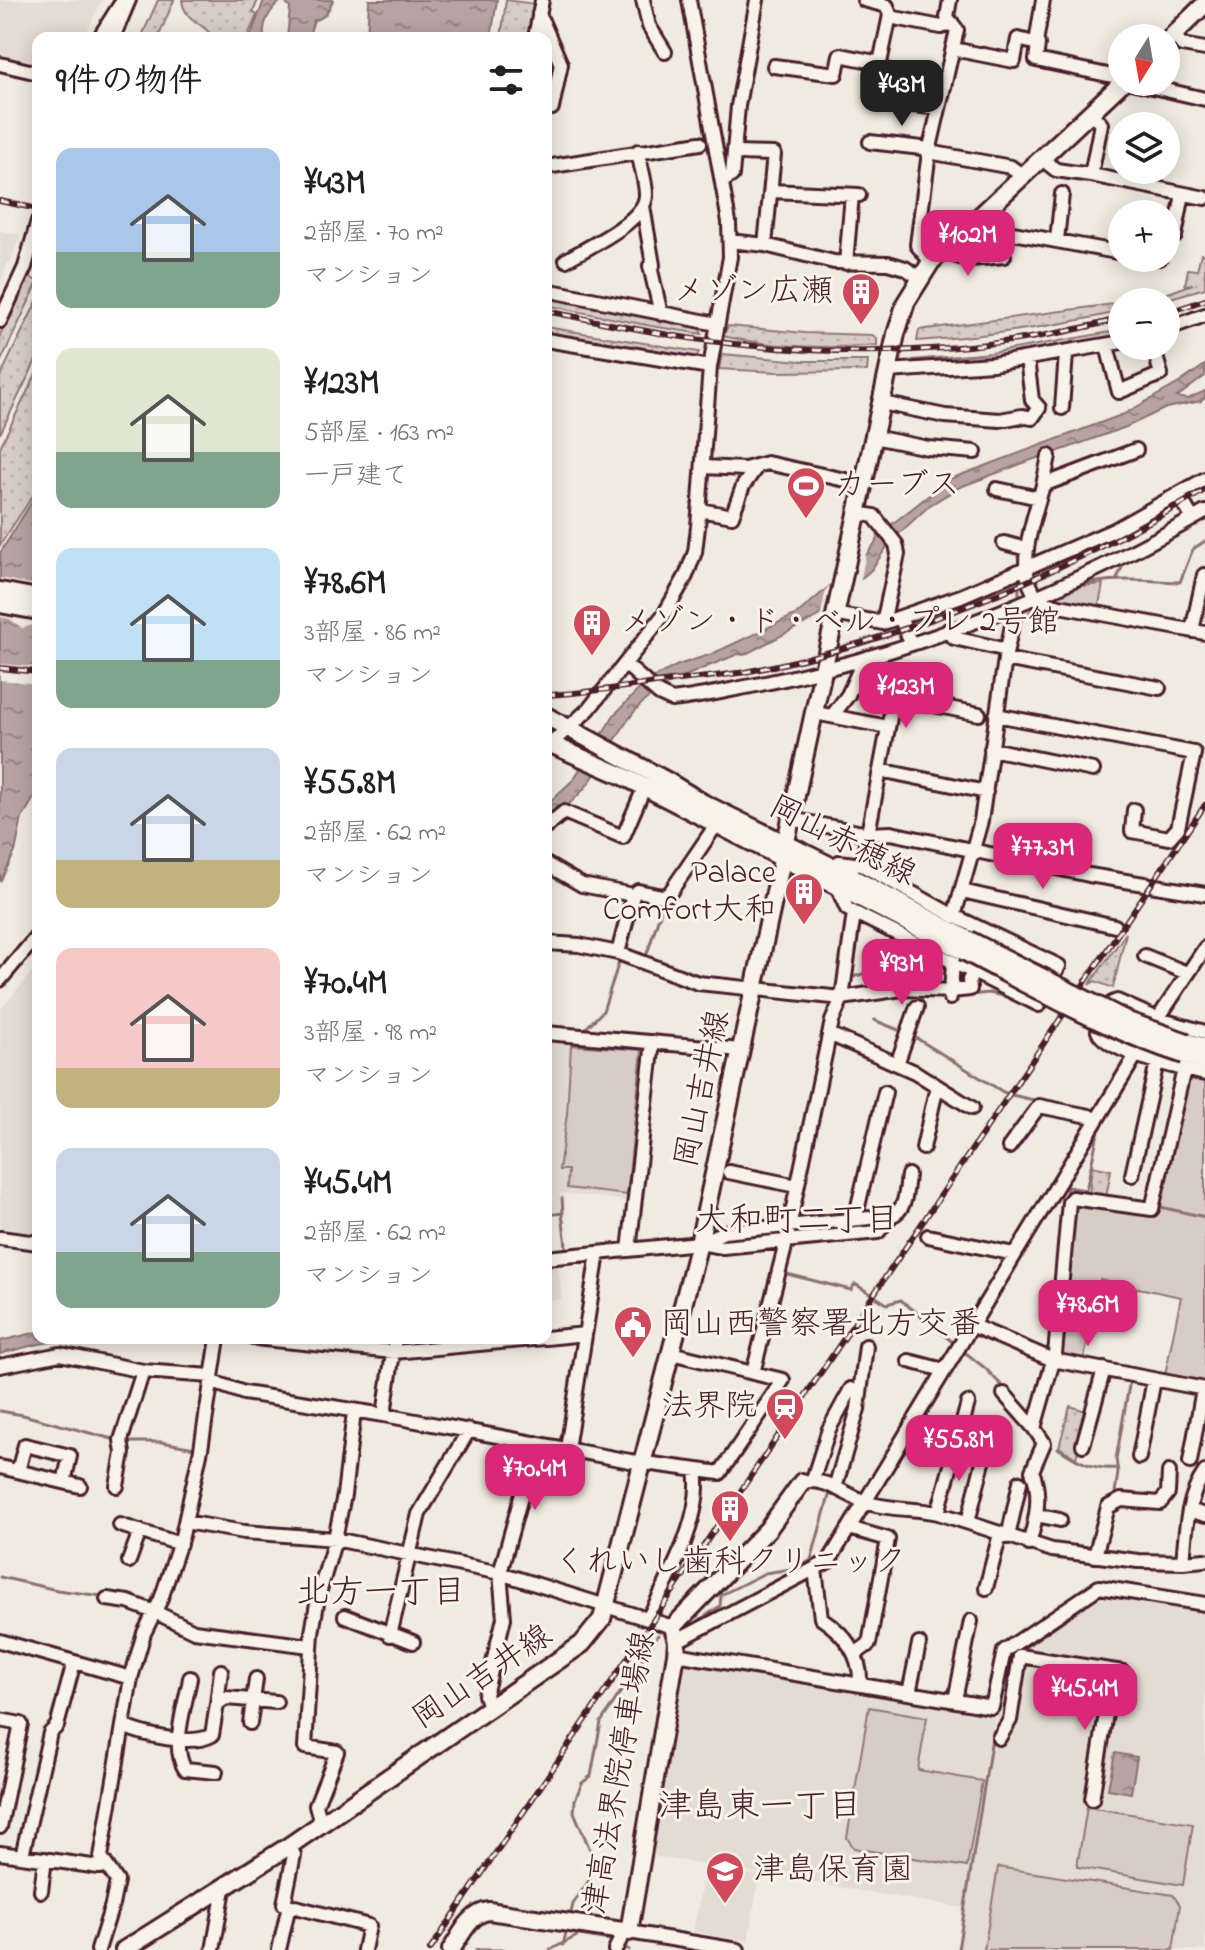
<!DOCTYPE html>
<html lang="ja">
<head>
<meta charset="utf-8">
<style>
  :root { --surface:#fff; --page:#f6f6f6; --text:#202124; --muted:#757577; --accent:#db2777 }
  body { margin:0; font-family:"Indie Flower","Klee One",sans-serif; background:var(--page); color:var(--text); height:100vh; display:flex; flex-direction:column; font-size:30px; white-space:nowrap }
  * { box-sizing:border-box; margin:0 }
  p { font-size:26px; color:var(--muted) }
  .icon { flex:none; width:44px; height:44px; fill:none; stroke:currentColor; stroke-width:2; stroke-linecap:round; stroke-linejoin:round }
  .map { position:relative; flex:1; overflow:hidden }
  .sheet { position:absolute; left:32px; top:32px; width:520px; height:1312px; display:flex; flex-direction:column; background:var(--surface); border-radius:16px; box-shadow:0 4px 20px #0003 }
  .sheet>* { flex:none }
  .needle { width:52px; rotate:191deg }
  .tools { position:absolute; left:1108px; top:24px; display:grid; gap:16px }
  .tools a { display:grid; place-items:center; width:72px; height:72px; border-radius:50%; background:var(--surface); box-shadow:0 4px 20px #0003; font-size:40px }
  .price { position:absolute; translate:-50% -68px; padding:0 18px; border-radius:16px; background:var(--accent); color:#fff; font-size:26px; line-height:52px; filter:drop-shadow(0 2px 4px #0008) }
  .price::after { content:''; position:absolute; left:50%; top:48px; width:24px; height:18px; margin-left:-12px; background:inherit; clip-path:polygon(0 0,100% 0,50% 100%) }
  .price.active { background:#222; color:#fff }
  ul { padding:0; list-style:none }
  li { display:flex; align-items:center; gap:24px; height:200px; padding:0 24px }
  li span { display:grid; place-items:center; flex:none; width:224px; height:160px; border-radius:16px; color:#555 }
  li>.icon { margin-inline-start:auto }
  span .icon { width:96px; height:96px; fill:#fffc; stroke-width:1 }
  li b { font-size:34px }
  h2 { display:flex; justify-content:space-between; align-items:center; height:96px; padding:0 24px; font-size:34px }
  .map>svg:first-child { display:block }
  .built { fill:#e3dcd2 }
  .grass { fill:url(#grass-dots); stroke:#917678; stroke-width:2 }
  .park { fill:#d8cdc6; stroke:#917678; stroke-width:2 }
  .water { fill:url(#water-ripples); stroke:#8b6f72; stroke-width:2 }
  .pier { fill:#f0ebe0 }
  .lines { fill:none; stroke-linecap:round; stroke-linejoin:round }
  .stream { stroke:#8b6f72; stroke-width:3 }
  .minor-casing { stroke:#4a1f2b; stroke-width:18 }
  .major-casing { stroke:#4a1f2b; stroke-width:22 }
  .minor { stroke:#f7f3e8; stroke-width:12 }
  .major { stroke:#f7f3e8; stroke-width:16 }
  .rail-casing { stroke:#4a1f2b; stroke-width:6 }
  .rail { stroke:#f7f3e8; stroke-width:3; stroke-dasharray:9; stroke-linecap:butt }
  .major-bridge-casing { stroke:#4a1f2b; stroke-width:22; stroke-linecap:butt }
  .major-bridge { stroke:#f7f3e8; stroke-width:16 }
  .labels { text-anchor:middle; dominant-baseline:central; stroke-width:6; stroke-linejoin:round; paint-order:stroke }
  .poi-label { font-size:32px; fill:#4a1f2b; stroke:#f7f3e8; text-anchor:start }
  .street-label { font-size:32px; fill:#4a1f2b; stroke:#f7f3e8 }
  .neighbourhood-label { font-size:34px; fill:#4a1f2b; stroke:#f7f3e8 }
</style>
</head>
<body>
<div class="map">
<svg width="1205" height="1950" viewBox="0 0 1205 1950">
  <defs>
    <pattern id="grass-dots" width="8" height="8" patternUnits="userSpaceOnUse" patternTransform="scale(2)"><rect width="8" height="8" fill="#d8cdc6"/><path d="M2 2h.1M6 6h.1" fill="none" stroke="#bbb0aa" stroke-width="1.8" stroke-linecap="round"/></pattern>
    <pattern id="water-ripples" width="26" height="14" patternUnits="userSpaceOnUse" patternTransform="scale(2)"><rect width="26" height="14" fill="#b7a4a2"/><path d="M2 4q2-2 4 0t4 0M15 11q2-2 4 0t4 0" fill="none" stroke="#978584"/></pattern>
  </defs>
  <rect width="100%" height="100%" fill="#f0ebe0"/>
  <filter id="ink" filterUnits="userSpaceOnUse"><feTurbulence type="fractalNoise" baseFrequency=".0125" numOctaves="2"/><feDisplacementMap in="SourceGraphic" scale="16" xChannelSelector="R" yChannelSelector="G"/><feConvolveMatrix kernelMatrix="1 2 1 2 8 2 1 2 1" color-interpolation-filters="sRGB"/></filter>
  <g filter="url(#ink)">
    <path class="built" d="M0 0H102L84 38H38V64L0 55Z
      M0 231 20 235 10 263H8L0 283Z
      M38 965V1233L0 1228V1010Z
      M546 1036 644 1044 649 1049 633 1197 628 1201 560 1193V1210L546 1212Z
      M558 1265 562 1299 546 1301V1266Z
      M1100 1590 1205 1608V1950H959L997 1711 1009 1655Z
      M686 1660 996 1710 982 1781 964 1908 652 1856Z
      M705 1867 759 1876 748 1941 693 1932Z"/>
    <path class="grass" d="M158 0H174L158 38H141Z
      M182 0H258L253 12 257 15 247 38H214C203 22 185 22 182 0Z
      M506 0 535 4 528 38H501Z
      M1201 254 1205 255V288L1157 302H1126L1149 300 1193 284 1185 285 1188 269 1197 270Z
      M27 275 38 282 0 363V335Z
      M546 295 617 311 623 310 698 324 702 334 651 326 546 305Z
      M38 299V356L0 434V377Z
      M1122 303V311C1054 327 986 336 917 341L919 330Z
      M728 326 805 333 872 335 877 338V345C831 349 768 347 723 336Z
      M546 327 699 352 694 362 546 338Z
      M1122 330V338L993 361 913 365V360L991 353Z
      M722 354 801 361H868L867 371 776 372 719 369Z
      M38 370V488L0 545V447Z
      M1126 933 1113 988 1095 981 1089 985Z
      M1092 1166 1111 1170 1106 1198 1089 1194Z
      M1070 1406 1089 1412 1076 1458 1059 1447Z"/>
    <path class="park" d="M1103 584 1098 610 1049 600 1081 586Z
      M571 1045 642 1050 627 1195 567 1188 568 1170H559L567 1114Z
      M1187 1077 1205 1081V1382H1201L1165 1375 1181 1297 1100 1280 1084 1360 1063 1356 1058 1352 1072 1204 1075 1202 1154 1213Z
      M869 1707 927 1717 918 1770 982 1781 967 1867 854 1848 847 1838Z
      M1087 1807 1193 1824 1183 1885 1077 1867Z
      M998 1867 1173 1895 1180 1905 1173 1950H984Z"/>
    <path class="water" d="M264 0H282C270 10 262 22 264 38H250Z
      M283 0H333C328 11 326 18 314 20L308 38H287L290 8Z
      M369 0H497L491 38H367Z
      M1205 365V376L1177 397 1188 399 1205 391V398L1201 401 1166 408 1126 427 1048 455 1020 568 1042 456 960 487 930 505 891 541 871 570 817 617 744 655 738 654C710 666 671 679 648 698 625 716 608 756 591 780 579 797 562 811 546 823V805L573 780 614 715 648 680 678 665 712 654 797 614 866 555 878 539 877 528H887L950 479 1124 414 1179 383Z
      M38 492V791L22 818 15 852 0 882V553Z
      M38 1332V1338H74L34 1345 0 1354V1341Z
      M1115 1753 1137 1757 1131 1793 1108 1789Z"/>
    <path class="pier" d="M866 553 860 583 820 619 826 589Z
      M0 578 30 584 38 580V624L22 628 10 619 0 617Z
      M0 664 38 667V684L0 680Z"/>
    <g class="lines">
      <path class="stream" d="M1019 578V598
        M1117 579 1123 565
        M1056 594C1100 575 1134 580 1180 582L1193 549 1205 541
        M1017 626 1039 602
        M645 960 664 901
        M850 978 921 955
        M914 995 946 997
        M970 995 989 993 1012 998
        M874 1020 906 1033
        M582 1032 603 1011 620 959
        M913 1036 1003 1092C1032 1103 1064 1102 1095 1112
        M1066 1196 1067 1187 1086 1190 1099 1128
        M1156 1206 1205 1217
        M562 1213 566 1246
        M546 1215 563 1213 562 1198
        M783 1273 851 1290 855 1284 887 1304 901 1300 955 1344
        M962 1350 985 1368 1007 1391
        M0 1411 23 1415 116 1440
        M124 1442H161L195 1448
        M1058 1448C1077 1461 1093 1470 1117 1468
        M1114 1499 1118 1473 1116 1459 1130 1380
        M689 1575 691 1576
        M0 1577 57 1590 102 1596
        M721 1595 765 1573 798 1568 811 1560 831 1489
        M687 1629 720 1606 721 1595 718 1591
        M1021 1650 1100 1595
        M570 1917 573 1904 590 1879 594 1859 574 1812 575 1800 582 1783 591 1776 601 1722 658 1635
        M563 1945 567 1929
        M621 1945 629 1950
        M476 1950H505
        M550 1950 579 1935 615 1941
        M958 1950 993 1731 999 1728"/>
      <g class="minor-casing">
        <path id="minor" d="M643 0 649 26 665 52
          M864 0 887 6 890 15 895 18 941 27 952 23
          M539 14 561 64 552 108
          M1174 34 1182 45 1205 49
          M99 38 123 0
          M113 38 129 0
          M535 38 542 0
          M1036 43 1043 0
          M953 49 1014 61 1018 39 1038 44 1036 60 1122 78
          M0 64 38 73
          M774 66 836 74 840 55 880 63 890 15
          M1131 82 1205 99
          M889 102 939 108
          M1090 112 1101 124 1091 175
          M870 142 930 149
          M929 152 1011 167 1022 175
          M734 153 774 154 765 245
          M1041 158 1056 170 1091 175 1205 198
          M546 167 700 143
          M722 182 732 175 738 106 757 0
          M771 191 859 195
          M643 206 653 265 650 266 661 314
          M969 225 1122 253
          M1057 240 1062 194
          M730 241 765 245 834 262 888 263 905 268 920 278
          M1166 241 1175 236 1183 194
          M944 250C964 263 981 258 1004 256
          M1146 258H1160
          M566 260C586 248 646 221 646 195 646 181 640 165 638 151
          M931 262 917 245 929 152 957 30 947 17 950 0
          M846 263 852 195
          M546 290 717 324
          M0 321 25 267 38 221
          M1166 329 1205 315
          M546 340 710 367
          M1107 346 1119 392 1161 374 1153 346
          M888 371 993 364 1122 342
          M882 403 945 416 1000 420 1022 416 1032 418 1039 408 1032 400 1027 359
          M1062 408 1066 354
          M874 437 928 448 975 452
          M1136 450 1043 485C1034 520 1010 575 1043 603L1205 633
          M704 467 745 469 767 463 864 484
          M1043 485 1049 456
          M997 489 1039 498
          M1178 494 1193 519
          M700 510 732 516 743 486 757 466
          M857 513 874 516 896 544 898 554 883 623
          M1004 543 1027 549
          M834 614 883 623 961 596 1114 530 1205 479
          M900 617 911 644
          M948 630 954 638 1007 650
          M1192 631 1204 575
          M1005 659 1159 688
          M625 664 659 694 672 700C699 697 725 691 751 686 910 655 1064 593 1205 512
          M860 673 897 681 862 865
          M893 697 979 714
          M815 713 888 727
          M996 715 1194 753 1178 828 1169 838 1132 831 1134 810
          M832 716 848 695 861 666
          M546 748 589 709 665 613 686 576 695 552 698 527 710 367 730 257 729 222 689 0
          M991 749 1093 770
          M880 770 986 792
          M791 819 868 834 891 833 1089 875 1205 894
          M546 827 564 812 623 837 644 788
          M546 864 582 885 633 895
          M831 866 839 862 862 865 954 916 1059 966 1039 1005 847 909 838 889
          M962 891 1115 926
          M954 916 981 821 1005 659 1016 606
          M546 943 579 945 618 953 698 983 842 998 902 989 951 991 953 962
          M618 953 633 895 638 891 662 896 669 894 716 825
          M1145 956 1187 973
          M0 980 38 935
          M950 998 951 991 970 989 969 980 974 972
          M1205 1032 1158 1019 1117 1001 1112 1003 1098 1031C1105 1052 1183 1069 1205 1074
          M546 1033 741 1050
          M829 1034 915 1072 937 1086 923 1148
          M897 1064 917 1007
          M937 1086 972 1108
          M1009 1147 1039 1106 1089 1116 1096 1120
          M729 1172 797 1186
          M1132 1175 1157 1062
          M891 1216C907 1210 906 1189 908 1175
          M855 1219 885 1092
          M928 1236 1014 1254
          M0 1238 38 1243
          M629 1250 653 1042
          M546 1258 699 1243 723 1247 878 1232 891 1216 724 1232 699 1243
          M971 1325 1053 1360 1205 1389
          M254 1338 394 1352 544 1338
          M546 1338 585 1334
          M671 1353 753 1373 784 1251 832 1021 842 998 854 913
          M909 1361 944 1370
          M0 1366 60 1354 143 1371 211 1376
          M213 1382 244 1393 384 1415 630 1461 720 1473 783 1380 753 1373
          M1004 1394 1034 1428
          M384 1415 395 1338
          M1083 1445 1104 1369
          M567 1449 598 1253
          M1139 1457 1154 1380
          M1190 1462 1203 1389
          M0 1467 80 1486
          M18 1471 25 1445 70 1456 64 1482
          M813 1479 829 1429 851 1389
          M802 1482C825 1476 846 1496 868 1503 890 1510 915 1508 938 1513L1052 1550 1138 1561 1183 1562 1205 1560
          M117 1486 123 1453 121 1440 143 1371
          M835 1488 858 1409 866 1346
          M1189 1510 1205 1515
          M938 1513 968 1403
          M1036 1515 1060 1520
          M185 1522 244 1532 335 1539 500 1573 673 1627
          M968 1522 985 1454
          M120 1525 180 1544
          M849 1528 888 1539 869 1644 855 1654
          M1008 1537 1020 1482
          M1029 1544C1036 1520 1042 1494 1032 1471L1044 1443 1034 1428 1055 1354 1069 1202 1072 1198 1152 1209 1184 1069
          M1095 1556 1108 1507 1121 1500 1160 1503 1168 1493 1169 1472
          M129 1561 140 1531
          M1183 1562C1186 1531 1186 1499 1205 1472
          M815 1569 821 1618C845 1634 862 1655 860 1685
          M986 1588 1000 1534
          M107 1599 128 1602 155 1612 194 1631 310 1646
          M345 1616 413 1642
          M648 1619C668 1580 704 1515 696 1471
          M390 1635 419 1514 469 1430
          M0 1641 131 1678
          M677 1641 829 1561 1161 1014 1205 948
          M676 1654 992 1707 1004 1651 1099 1587 1205 1604
          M190 1678C186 1704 170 1746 185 1769L216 1772
          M909 1693 919 1644
          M955 1700 971 1621
          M217 1704 221 1671
          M489 1707 485 1695 504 1618 500 1573 536 1443
          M0 1720 21 1724 0 1827
          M250 1723 256 1679
          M123 1726C144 1735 191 1747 212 1735L217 1704 226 1698 276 1702
          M999 1738 1010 1720 1020 1656 1123 1672
          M1092 1799 1113 1671
          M321 1824 316 1805 337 1752 305 1747 312 1633 318 1597 335 1539 344 1495 354 1412
          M289 1846 294 1855 284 1904 369 1926 364 1950
          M0 1853 99 1867 105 1866
          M22 1856 50 1733 57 1726 74 1662
          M41 1891 45 1859
          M629 1932 738 1950
          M98 1950 112 1905 117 1881 101 1857 131 1678 144 1633 161 1599 182 1536 201 1449 218 1338
          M213 1950 224 1889
          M279 1950 289 1905
          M615 1950 624 1932"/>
      </g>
      <g class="major-casing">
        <path id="major" d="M1166 42 1205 4
          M0 591 38 598
          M0 604 38 611
          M546 716 667 781 703 803 831 866 969 940
          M546 742 623 776 963 951
          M1187 1042 1205 1047
          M1184 1055 1205 1060
          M124 1950 289 1846 582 1644 602 1619 699 1243 896 334 906 302 931 262 1123 82
          M451 1950C461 1935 470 1913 489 1911L629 1932 676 1654 677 1641 673 1627 768 1529 802 1482"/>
      </g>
      <use href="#minor" class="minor"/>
      <use href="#major" class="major"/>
      <g class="rail-casing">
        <path id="rail" d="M0 201 38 209
          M546 311C598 321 650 333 702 340 840 359 988 355 1122 318
          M1166 313 1205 300
          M0 668 38 672
          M546 695C588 693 630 686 672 681 696 678 721 676 745 672 899 642 1070 571 1205 490
          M430 1950 1205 805"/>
      </g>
      <use href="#rail" class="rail"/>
      <g class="major-bridge-casing">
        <path id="major-bridge" d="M969 940 1128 1021 1187 1042
          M963 951C1035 988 1106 1030 1184 1055"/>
      </g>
      <use href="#major-bridge" class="major-bridge"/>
    </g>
  </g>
  <defs>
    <g id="building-pin" transform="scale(2)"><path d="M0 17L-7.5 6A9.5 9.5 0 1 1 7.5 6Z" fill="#d1495b" stroke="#f7f3e8"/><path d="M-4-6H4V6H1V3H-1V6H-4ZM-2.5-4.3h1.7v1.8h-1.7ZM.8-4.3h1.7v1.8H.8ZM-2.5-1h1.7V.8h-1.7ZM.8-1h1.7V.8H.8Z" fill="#fff"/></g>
    <g id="stadium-pin" transform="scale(2)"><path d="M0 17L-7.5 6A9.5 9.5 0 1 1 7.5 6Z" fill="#d1495b" stroke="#f7f3e8"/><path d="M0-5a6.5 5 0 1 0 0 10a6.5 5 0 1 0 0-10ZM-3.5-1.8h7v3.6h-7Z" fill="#fff"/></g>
    <g id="civic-pin" transform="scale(2)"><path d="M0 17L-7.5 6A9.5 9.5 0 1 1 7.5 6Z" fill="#d1495b" stroke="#f7f3e8"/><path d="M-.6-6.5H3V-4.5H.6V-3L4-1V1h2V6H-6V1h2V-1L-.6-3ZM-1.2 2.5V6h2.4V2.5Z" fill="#fff"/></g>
    <g id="station-pin" transform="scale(2)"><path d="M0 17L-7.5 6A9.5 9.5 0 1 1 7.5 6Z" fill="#d1495b" stroke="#f7f3e8"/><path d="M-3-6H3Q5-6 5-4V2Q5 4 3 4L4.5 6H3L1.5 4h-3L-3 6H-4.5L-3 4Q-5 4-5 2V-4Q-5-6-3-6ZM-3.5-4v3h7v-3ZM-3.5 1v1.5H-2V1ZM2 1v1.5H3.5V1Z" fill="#fff"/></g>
    <g id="school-pin" transform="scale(2)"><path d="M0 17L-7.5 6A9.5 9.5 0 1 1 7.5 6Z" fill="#d1495b" stroke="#f7f3e8"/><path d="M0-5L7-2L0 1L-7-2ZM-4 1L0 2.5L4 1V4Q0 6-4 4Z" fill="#fff"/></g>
  </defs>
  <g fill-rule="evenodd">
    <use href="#building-pin" x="861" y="292"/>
    <use href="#stadium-pin" x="806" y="486"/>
    <use href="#building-pin" x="592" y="623"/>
    <use href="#building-pin" x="804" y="892"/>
    <use href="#civic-pin" x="633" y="1325"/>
    <use href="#station-pin" x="785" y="1407"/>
    <use href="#building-pin" x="730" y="1509"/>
    <use href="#school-pin" x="725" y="1871"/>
  </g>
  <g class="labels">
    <g class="poi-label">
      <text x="833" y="292" text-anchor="end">メゾン広瀬</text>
      <text x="834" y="486">カーブス</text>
      <text x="620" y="623">メゾン・ド・ベル・プレ 2号館</text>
      <text x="776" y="874" text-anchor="end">Palace<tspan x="776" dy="37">Comfort大和</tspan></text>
      <text x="661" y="1325">岡山西警察署北方交番</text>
      <text x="757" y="1407" text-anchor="end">法界院</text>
      <text x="730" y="1563" text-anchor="middle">くれいし歯科クリニック</text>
      <text x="753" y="1871">津島保育園</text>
    </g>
    <g class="street-label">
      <text transform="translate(842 842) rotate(27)">岡山赤穂線</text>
      <text transform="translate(704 1089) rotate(-78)">岡山吉井線</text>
      <text transform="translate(483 1678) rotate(-34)">岡山吉井線</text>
      <text transform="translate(621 1773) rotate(-80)">津高法界院停車場線</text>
    </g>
    <g class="neighbourhood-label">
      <text x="797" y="1222">大和町二丁目</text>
      <text x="381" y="1594">北方一丁目</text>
      <text x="760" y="1808">津島東一丁目</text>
    </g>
  </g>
</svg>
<div class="tools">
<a><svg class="needle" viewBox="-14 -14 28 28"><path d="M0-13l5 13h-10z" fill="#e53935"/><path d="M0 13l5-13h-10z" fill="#757577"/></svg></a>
<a><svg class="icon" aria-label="layers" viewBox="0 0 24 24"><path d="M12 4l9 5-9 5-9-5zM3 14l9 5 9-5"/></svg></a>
<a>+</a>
<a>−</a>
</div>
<b class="price active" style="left:902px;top:128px">¥43M</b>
<b class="price" style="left:968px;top:278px">¥102M</b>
<b class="price" style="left:906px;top:730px">¥123M</b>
<b class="price" style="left:1043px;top:891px">¥77.3M</b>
<b class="price" style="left:902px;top:1007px">¥93M</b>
<b class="price" style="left:1088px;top:1348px">¥78.6M</b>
<b class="price" style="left:959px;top:1483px">¥55.8M</b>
<b class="price" style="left:535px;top:1512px">¥70.4M</b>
<b class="price" style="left:1085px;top:1732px">¥45.4M</b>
<section class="sheet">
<h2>9件の物件<svg class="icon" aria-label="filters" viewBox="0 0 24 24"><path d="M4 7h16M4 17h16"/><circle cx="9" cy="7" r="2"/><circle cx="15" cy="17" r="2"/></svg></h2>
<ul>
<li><span style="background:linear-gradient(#a9c7e8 65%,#7fa58c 0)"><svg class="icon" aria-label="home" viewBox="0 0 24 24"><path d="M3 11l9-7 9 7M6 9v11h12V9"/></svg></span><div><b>¥43M</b><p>2部屋 · 70 m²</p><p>マンション</p></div></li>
<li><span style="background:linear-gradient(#dfe7d0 65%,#7fa58c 0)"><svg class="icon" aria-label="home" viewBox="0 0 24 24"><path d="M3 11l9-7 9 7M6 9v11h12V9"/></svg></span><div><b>¥123M</b><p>5部屋 · 163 m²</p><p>一戸建て</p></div></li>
<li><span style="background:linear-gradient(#bfe0f5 70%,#7fa58c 0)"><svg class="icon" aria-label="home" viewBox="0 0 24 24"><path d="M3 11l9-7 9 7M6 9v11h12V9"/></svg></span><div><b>¥78.6M</b><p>3部屋 · 86 m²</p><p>マンション</p></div></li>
<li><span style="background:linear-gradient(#c9d6e8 70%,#c2b280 0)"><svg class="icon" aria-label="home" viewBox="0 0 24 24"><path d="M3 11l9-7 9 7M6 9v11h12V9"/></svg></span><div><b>¥55.8M</b><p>2部屋 · 62 m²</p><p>マンション</p></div></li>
<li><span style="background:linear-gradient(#f6c9c9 75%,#c2b280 0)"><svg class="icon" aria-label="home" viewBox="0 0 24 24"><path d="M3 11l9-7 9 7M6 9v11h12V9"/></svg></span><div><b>¥70.4M</b><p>3部屋 · 98 m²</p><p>マンション</p></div></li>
<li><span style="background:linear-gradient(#c9d6e8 65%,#7fa58c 0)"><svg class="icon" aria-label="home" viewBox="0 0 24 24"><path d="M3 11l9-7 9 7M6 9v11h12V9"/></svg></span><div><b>¥45.4M</b><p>2部屋 · 62 m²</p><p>マンション</p></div></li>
</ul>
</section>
</div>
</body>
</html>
